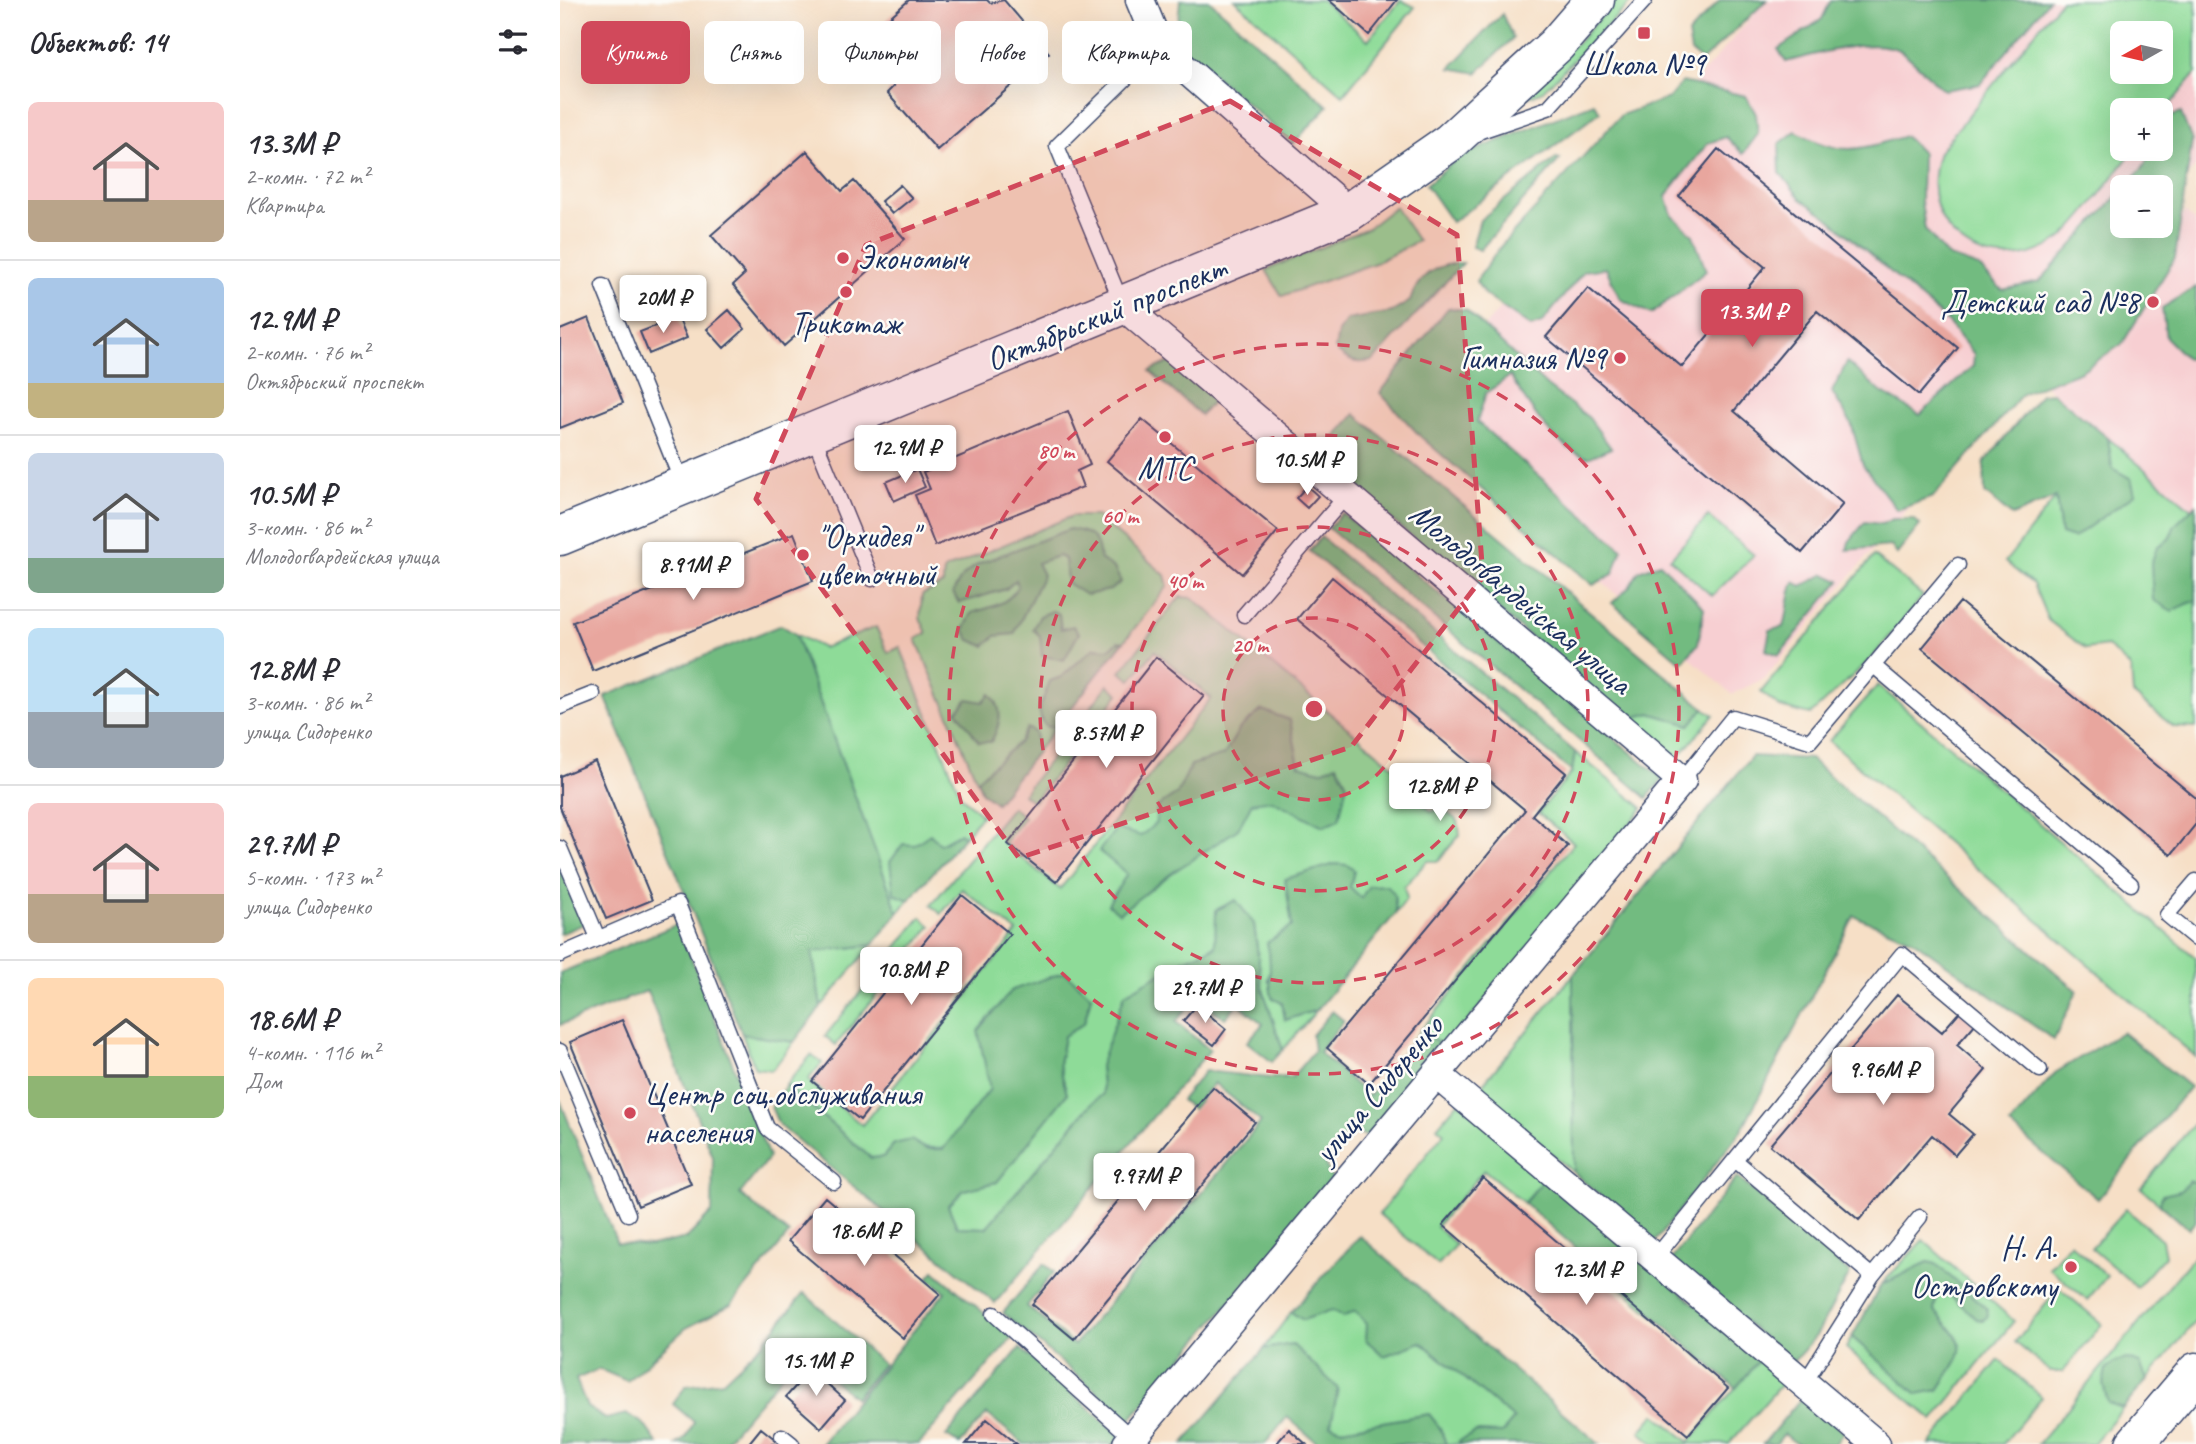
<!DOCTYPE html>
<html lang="ru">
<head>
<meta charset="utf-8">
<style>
  :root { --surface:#fff; --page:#f7f7f7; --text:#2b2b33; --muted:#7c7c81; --line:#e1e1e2; --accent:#d1495b }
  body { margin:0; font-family:Caveat,sans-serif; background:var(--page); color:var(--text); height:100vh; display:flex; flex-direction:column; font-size:26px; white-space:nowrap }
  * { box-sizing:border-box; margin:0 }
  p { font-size:23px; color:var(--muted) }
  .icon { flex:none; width:38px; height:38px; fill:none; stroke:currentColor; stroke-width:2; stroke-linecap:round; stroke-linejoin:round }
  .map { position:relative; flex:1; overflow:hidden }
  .side { display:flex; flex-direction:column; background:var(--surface); width:560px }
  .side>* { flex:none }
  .banner { position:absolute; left:21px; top:21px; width:665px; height:63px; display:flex; gap:14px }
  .needle { width:46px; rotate:262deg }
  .buttons { position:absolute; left:1550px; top:21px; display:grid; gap:14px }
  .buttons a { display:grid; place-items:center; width:63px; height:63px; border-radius:10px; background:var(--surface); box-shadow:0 7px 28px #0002; font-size:35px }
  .price { position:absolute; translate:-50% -60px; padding:0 16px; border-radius:7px; background:#fff; color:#222; font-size:23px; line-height:46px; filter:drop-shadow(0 2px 4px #0008) }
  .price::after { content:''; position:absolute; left:50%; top:42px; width:21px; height:16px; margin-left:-10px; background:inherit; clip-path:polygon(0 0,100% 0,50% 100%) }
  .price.current { background:var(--accent); color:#fff }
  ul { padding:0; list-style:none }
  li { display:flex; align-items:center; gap:21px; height:175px; padding:0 28px }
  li+li { border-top:2px solid var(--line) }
  li span { display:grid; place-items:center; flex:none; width:196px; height:140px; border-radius:10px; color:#555 }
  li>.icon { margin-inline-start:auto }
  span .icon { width:84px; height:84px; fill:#fffc; stroke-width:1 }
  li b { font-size:30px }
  h2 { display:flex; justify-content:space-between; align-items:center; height:84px; padding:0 28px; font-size:30px }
  .pill { padding:0 24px; border-radius:10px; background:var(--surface); box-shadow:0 7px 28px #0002; font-size:24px; line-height:63px }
  .pill.current { background:var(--accent); color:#fff }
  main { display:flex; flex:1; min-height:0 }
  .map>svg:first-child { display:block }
  .built { fill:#f7cfd2; fill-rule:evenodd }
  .green { fill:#8edb98; stroke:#54857b; stroke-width:2; fill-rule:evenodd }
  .forest { fill:#72bb80; stroke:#46756f; stroke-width:2 }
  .building { fill:#e8a69e }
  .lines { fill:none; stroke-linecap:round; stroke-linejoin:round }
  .lane-casing { stroke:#3c496e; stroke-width:17 }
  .street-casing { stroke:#3c496e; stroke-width:31 }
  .secondary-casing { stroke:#3c496e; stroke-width:41 }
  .lane { stroke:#fff; stroke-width:14 }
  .street { stroke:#fff; stroke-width:28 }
  .secondary { stroke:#fff; stroke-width:38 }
  .marked { fill:#d1495b; fill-opacity:0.2; stroke:#d1495b; stroke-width:5; stroke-dasharray:14 9; stroke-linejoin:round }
  .ring { fill:none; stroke:#d1495b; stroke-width:3.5; stroke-dasharray:12 9 }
  .poi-dot { fill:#d1495b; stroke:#fdfcf7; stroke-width:2.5 }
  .labels { text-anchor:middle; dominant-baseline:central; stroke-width:5; stroke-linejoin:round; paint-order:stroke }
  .poi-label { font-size:33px; fill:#1b2f5e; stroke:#fdfcf7 }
  .street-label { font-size:33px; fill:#1b2f5e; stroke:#fdfcf7 }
  .centre { fill:#d1495b; stroke:#fdfcf7; stroke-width:3.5 }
  .ring-label { font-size:21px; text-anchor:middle; font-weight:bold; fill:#d1495b; stroke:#fdfcf7; stroke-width:5; stroke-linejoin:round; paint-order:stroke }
</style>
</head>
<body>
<main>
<section class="side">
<h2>Объектов: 14<svg class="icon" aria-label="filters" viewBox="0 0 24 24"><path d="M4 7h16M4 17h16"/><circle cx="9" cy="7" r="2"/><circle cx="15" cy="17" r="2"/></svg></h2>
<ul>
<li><span style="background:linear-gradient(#f6c9c9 70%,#b9a48a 0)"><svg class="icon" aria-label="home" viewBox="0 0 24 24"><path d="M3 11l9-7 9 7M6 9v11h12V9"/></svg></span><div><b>13.3M ₽</b><p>2-комн. · 72 m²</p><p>Квартира</p></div></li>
<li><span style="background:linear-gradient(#a9c7e8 75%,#c2b280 0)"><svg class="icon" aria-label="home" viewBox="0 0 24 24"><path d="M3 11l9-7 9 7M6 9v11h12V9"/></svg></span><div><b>12.9M ₽</b><p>2-комн. · 76 m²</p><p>Октябрьский проспект</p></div></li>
<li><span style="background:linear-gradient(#c9d6e8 75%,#7fa58c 0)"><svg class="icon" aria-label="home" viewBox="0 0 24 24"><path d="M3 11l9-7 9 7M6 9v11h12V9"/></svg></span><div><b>10.5M ₽</b><p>3-комн. · 86 m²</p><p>Молодогвардейская улица</p></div></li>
<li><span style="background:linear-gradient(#bfe0f5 60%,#9aa5b1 0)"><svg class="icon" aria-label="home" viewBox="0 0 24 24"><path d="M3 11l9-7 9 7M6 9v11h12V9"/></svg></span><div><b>12.8M ₽</b><p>3-комн. · 86 m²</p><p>улица Сидоренко</p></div></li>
<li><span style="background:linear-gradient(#f6c9c9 65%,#b9a48a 0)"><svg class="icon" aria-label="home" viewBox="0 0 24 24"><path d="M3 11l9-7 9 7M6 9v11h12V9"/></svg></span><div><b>29.7M ₽</b><p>5-комн. · 173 m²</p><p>улица Сидоренко</p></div></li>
<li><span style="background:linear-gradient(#ffd9b3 70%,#8fb573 0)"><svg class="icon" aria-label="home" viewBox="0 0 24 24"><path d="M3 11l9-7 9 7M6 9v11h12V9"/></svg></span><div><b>18.6M ₽</b><p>4-комн. · 116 m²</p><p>Дом</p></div></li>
</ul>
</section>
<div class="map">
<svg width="1636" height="1444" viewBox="0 0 1636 1444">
  <rect width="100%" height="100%" fill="#fdfcf7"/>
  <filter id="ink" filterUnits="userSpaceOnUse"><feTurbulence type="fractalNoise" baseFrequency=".0143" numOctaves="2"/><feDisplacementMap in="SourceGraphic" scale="14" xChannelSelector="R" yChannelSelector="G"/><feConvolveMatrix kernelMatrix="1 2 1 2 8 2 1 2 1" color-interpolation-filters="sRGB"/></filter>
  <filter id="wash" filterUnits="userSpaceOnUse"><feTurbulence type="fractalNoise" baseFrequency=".00686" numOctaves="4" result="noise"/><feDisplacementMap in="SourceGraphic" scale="28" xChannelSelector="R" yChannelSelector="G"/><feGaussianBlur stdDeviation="1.57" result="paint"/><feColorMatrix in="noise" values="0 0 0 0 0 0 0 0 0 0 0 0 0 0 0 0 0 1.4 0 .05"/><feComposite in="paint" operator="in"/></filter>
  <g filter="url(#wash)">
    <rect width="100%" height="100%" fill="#f6dfc6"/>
    <path class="built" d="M1206 0H1636V166L1601 207V187H1563V226H1586L1205 678 1172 694 848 415ZM1563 33H1601V72H1563ZM1563 110H1601V149H1563Z
      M1625 212 1636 222V513L1482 383Z"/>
    <path class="green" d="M675 0H762L808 40 841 0 855 7 783 95Z
      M1055 0H1073L983 91 943 108 1020 40Z
      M1501 0H1636V73L1601 116V110H1563V149H1575C1557 170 1518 227 1499 240 1431 287 1352 231 1379 152ZM1563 33H1601V72H1563Z
      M835 207 858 241 815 263 722 296 706 270 808 228Z
      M1548 438 1636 513V728L1614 727 1573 694 1571 668 1547 646 1526 649 1488 620 1473 584 1445 562 1496 497 1501 534 1513 538 1575 494 1571 479 1552 468Z
      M512 516H537L605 575 608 586 436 803 422 792 356 639 367 633 360 618 362 595 383 584 384 570Z
      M1148 516 1194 555 1152 596 1110 559Z
      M1314 556 1363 596 1311 659 1250 715 1220 707 1201 692Z
      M620 597 633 598 834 767V779L871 811 882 809 898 821 900 835 878 861H867L844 887 847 898 836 913 834 893 801 898 790 887 794 871 730 895 733 926 707 943 712 962 708 980 722 1003 726 1020 757 1010 723 1050 702 987 694 924 565 994 540 1066 543 1094 531 1104 426 1228 397 1227 388 1206 404 1190 437 1182 507 1094 499 1064 504 1036 524 1023 531 996 430 1089 383 1149 334 1144 323 1157 311 1158 226 1085 251 1055 262 1063 248 1080 302 1125 457 932 402 889 381 914 371 905 452 807 464 817 444 843 500 889 651 698 595 651 571 680 560 672Z
      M316 627 328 653 340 647 401 796 422 815 338 913 235 634 263 648Z
      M548 685 559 694 523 740 512 732Z
      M1318 685 1636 958V1057L1269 741Z
      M1144 708 1154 715 1116 760 1068 719 1090 713 1130 725Z
      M501 746 512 754 473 802 463 794Z
      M1015 752 1083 808 885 1049 862 1029 1014 843 978 813 1012 772Z
      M361 917 371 926 330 976 320 968Z
      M312 945 261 1007 252 952Z
      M1013 975 1014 1173 918 1090Z
      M308 983 319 992 276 1045 265 1036Z
      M182 1034 234 1042 212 1070 195 1068Z
      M899 1101 985 1178 964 1203 924 1170 876 1227 896 1244 878 1265 819 1214 884 1133 877 1127Z
      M1636 1121V1220L1629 1229 1581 1188Z
      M1566 1209 1602 1240 1605 1256 1577 1287 1531 1248Z
      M1363 1240 1454 1321 1373 1420 1286 1348 1292 1337 1357 1393 1378 1390C1406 1346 1411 1350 1373 1310L1377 1296 1390 1295 1417 1319 1423 1320 1427 1315 1426 1309 1368 1262 1321 1285Z
      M1510 1243 1547 1276 1527 1300 1489 1268Z
      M1636 1254V1321L1533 1444H1478Z
      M1499 1288 1542 1324 1503 1372H1491L1455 1342Z
      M772 1310 795 1311 807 1324 861 1342 954 1419 942 1434 916 1432 899 1442 901 1444H886L880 1428 869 1414 782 1429 770 1425 732 1344 704 1349 731 1312 743 1320Z
      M1200 1359 1224 1381 1169 1444H1094L1080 1432 1095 1414 1129 1442Z
      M1439 1360 1482 1397 1443 1444H1370Z"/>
    <path class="forest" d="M620 0H649L768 106 733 144 616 42Z
      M1160 0H1207L1142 61 1131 52 1128 34Z
      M1271 0H1489L1420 84 1384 90C1374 82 1348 54 1339 50 1310 37 1255 54 1226 62L1218 49 1262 19Z
      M942 14 953 38 917 73 890 68Z
      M1122 82 1186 96 1196 114 1198 134 1183 154 1166 137 1148 143 1106 196 1112 215 1133 235 1146 271 1091 314 1060 299 1046 268 1024 271 982 323 971 327 925 295 916 281 941 246 1061 115 1109 98Z
      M1034 103 1040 112 892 222 866 185 900 156Z
      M1621 113 1632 141 1615 258 1562 344 1521 371 1463 393 1373 497 1337 510 1303 465 1291 423 1272 392 1287 362 1321 392 1360 415 1413 366 1414 354 1386 320 1266 216 1241 199 1220 173 1219 144 1236 131C1282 157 1297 151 1345 136L1362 153 1361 201 1365 229 1387 256 1419 267 1442 290 1479 282 1563 190V226H1601V187H1565L1582 169 1593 149H1601V133L1609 117Z
      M996 158 1000 159 920 250 912 247 920 220Z
      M903 263 813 361C795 364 788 362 775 349L778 332 787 320 832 312 850 301C858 276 876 263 903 263Z
      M1636 287V356L1627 359 1606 338 1602 308Z
      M888 308 906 310 987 386 1029 418 1051 448 1028 458C992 446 970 407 950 376L926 393 917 422 1062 549 1053 574 1033 585 861 437 820 393Z
      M612 361 656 398 641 415 590 371Z
      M1493 393 1548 438 1552 468 1571 479 1575 494 1513 538 1501 534 1496 497 1452 516 1425 493 1424 463 1481 394Z
      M795 414 1144 708 1130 725 1090 713 1068 719 758 458Z
      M1636 505V600L1612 611 1593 600 1591 564 1597 547 1609 539 1615 525Z
      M782 513 1103 779 1087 798 768 528Z
      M1332 519H1354L1360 525 1337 554 1331 546 1287 550 1289 542 1305 522 1322 524Z
      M510 529C531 532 538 537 540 559L554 568 561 582 550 590 526 595 507 583 505 559 498 556 477 563 483 575 454 634 435 636 425 646 410 640 404 630 412 613C430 607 450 604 458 586L456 580 446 589 399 603 393 593C400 577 407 570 423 562Z
      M761 537 1015 752 1012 772 749 551Z
      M1100 563 1144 608 1138 644 1122 663 1052 603 1070 586 1079 571Z
      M1265 574 1280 581 1219 655 1206 650 1210 630 1224 627C1229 610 1227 599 1234 582L1242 586Z
      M492 611 499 614 501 629 513 626 519 633 504 660 482 656 480 636 473 629 480 616Z
      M221 625 235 634 338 913 312 945 252 952 261 1007 234 1042 182 1034 45 696Z
      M558 641 563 642 497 726 488 727 482 722 479 710 490 681 501 677 534 648 550 649Z
      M430 694C445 709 440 725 431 742H419L397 711 408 699 423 702Z
      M702 710 730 720 739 765 761 771 777 764 787 784 779 819 763 826 712 800 692 803 678 829 612 873 559 913 548 904 567 874 539 851 556 829 581 836 596 823 597 807 617 794 631 765 664 755 680 728Z
      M467 728 475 732 477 752 436 803 422 792 417 780 460 741Z
      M1192 756 1250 759 1517 991 1494 1040 1351 939 1294 916 1181 1131 1094 1243 1014 1173 1013 975Z
      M400 833 404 837 349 900 334 894 330 862 343 844 354 845 370 834 380 844Z
      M775 864 787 865 794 870 790 887 801 898 809 886 826 885 834 893 836 913 757 1010 725 1020 722 1003 712 998C707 977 713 965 707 943L732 926 725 879Z
      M0 865 24 924 0 934Z
      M676 900 694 924 702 987 723 1050 712 1062 687 1042 703 1024 678 1003 665 1018 635 997 616 1022 650 1050 435 1303 219 1125 211 1107 226 1085 311 1158 323 1157 334 1144 351 1140 366 1149H383L430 1089 418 1031 452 990 505 972 531 996 524 1023 504 1036 499 1064 507 1094 437 1182 404 1190 388 1206 397 1227 426 1228 531 1104 543 1094 540 1066 565 994 622 961 655 947 656 910Z
      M118 924 209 1157 180 1194 229 1234 171 1305 126 1328 67 1381 39 1369 16 1379 27 1407 46 1419 66 1414 83 1423 98 1444H0V1100L57 1243 90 1246 127 1238 152 1212 153 1157 87 991 0 1025V973Z
      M772 1011 784 1021 759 1052 809 1096 862 1029 885 1049 810 1137 788 1131 764 1162 773 1180 570 1420 443 1313 484 1264 494 1272 467 1306 514 1345 701 1122 654 1083 632 1109 621 1100 645 1071 710 1078 732 1077 754 1051 752 1035Z
      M1562 1032 1630 1087 1538 1199 1450 1125 1495 1073Z
      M1177 1177 1290 1273 1256 1336 1233 1362 1111 1260Z
      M985 1178 1200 1359 1176 1388 964 1203Z
      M1629 1181 1636 1182V1220L1629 1229 1600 1204 1602 1195 1620 1191Z
      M800 1236 1039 1444H901L899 1441 916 1432 942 1433 954 1419 861 1342 824 1356 806 1340 807 1324 795 1311 783 1317 772 1310 743 1320 731 1312Z
      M1368 1262 1376 1264 1427 1309 1428 1316 1423 1320 1417 1319 1390 1295 1377 1296 1374 1310C1411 1350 1406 1346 1378 1390L1357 1394 1292 1337 1321 1285Z
      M374 1271 453 1337 359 1444H261L385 1292 368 1278Z
      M244 1293 323 1364 295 1398 241 1353 163 1444H117L126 1438 134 1422 113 1404 126 1386 163 1381 204 1342Z
      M732 1344 778 1388 771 1425 782 1429 869 1414 880 1428 886 1444H759L727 1417 705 1444H623L704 1349Z
      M460 1348 563 1438 558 1444H464L427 1414 400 1444 386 1436Z
      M1567 1359 1580 1363 1587 1380 1563 1408 1548 1403 1543 1384 1546 1369 1555 1362Z
      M1242 1397 1284 1432 1275 1444H1237L1224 1434 1216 1444H1203Z"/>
    <g id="blocks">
      <path class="building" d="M349 0H427L430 3 444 0 489 53 377 150 327 93 334 86 298 45Z
        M769 0H837L809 35Z
        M1158 149 1398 348 1359 395 1257 311 1174 411 1283 504 1242 553 986 337 1028 288 1122 367 1205 267 1119 196Z
        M247 151 282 191 294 181 345 239 224 346 173 285 185 274 151 235Z
        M340 185 352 198 332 214 321 201Z
        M169 310 185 329 164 348 147 329Z
        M118 317 127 338 89 354 80 332Z
        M29 318 63 403 0 428V330Z
        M508 411 530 465 517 471 523 487 375 546 355 495 370 489 363 472Z
        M582 419 718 531 682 574 547 461Z
        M357 469 365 487 334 501 326 482Z
        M747 486 758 496 747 508 736 498Z
        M234 533 253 581 33 671 13 622Z
        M772 577 1006 773 972 815 1008 846 809 1084 767 1048 965 810 737 619Z
        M1400 602 1636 798V824L1611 855 1362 648Z
        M596 657 644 696 496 882 448 844Z
        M35 761 92 900 46 919 0 807V776Z
        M402 895 450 934 300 1120 252 1081Z
        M1337 995 1382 1032 1401 1010 1416 1023 1397 1045 1426 1070 1389 1114 1413 1134 1395 1155 1372 1135 1299 1220 1210 1145Z
        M637 1005 666 1029 654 1045 623 1021Z
        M62 1020 131 1184 78 1206 10 1042Z
        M653 1087 695 1122 514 1339 472 1304Z
        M923 1178 1168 1388 1128 1435 883 1225Z
        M265 1197 380 1294 343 1338 228 1241Z
        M251 1369 285 1400 261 1428 226 1397Z
        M427 1419 457 1444H406Z
        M201 1428 221 1444H188Z
        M729 1429 746 1444H716Z"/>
    </g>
  </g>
  <g filter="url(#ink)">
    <use href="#blocks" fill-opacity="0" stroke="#3c496e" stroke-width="2"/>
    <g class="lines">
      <g class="lane-casing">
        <path id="lane" d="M921 131 988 108 1085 0
          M43 286 123 485
          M562 304 497 146 599 46
          M253 435 312 579
          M684 615 786 496
          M1314 666 1571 884
          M0 707 33 694
          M1122 780 1173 717 1250 741 1398 565
          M0 848 38 938
          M1636 881 1607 915 1636 939
          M0 955 118 904 207 1128 274 1182
          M0 1051 68 1214
          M1175 1160 1312 1276
          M1095 1258 1342 954 1480 1070
          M434 1314 572 1438
          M1244 1384 1312 1276 1360 1217
          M222 1436 232 1444"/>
      </g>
      <g class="street-casing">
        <path id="street" d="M580 0 599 46 789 212
          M563 306 1122 780 567 1444
          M876 1074 1316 1444"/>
      </g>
      <g class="secondary-casing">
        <path id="secondary" d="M0 536 789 212 890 142 996 45 1035 0
          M1575 1444 1636 1372"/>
      </g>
      <use href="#lane" class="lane"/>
      <use href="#street" class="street"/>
      <use href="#secondary" class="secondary"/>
    </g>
  </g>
  <path class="marked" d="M670 101 897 235 923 577 791 747 459 858 196 499 306 245Z"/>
  <circle cx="754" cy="709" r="91" fill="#d1495b" fill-opacity=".12"/>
  <g class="ring">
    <circle cx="754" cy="709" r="91"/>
    <circle cx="754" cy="709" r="182"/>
    <circle cx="754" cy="709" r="274"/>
    <circle cx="754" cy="709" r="365"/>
  </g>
  <g class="poi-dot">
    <rect x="1077" y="26" width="14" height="14" rx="3.5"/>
    <circle cx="283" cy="258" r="7"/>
    <circle cx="286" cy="292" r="7"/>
    <circle cx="1593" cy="302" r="7"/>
    <circle cx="1060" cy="358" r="7"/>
    <circle cx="605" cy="437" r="7"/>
    <circle cx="243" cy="555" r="7"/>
    <circle cx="70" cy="1113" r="7"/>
    <circle cx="1511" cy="1267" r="7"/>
  </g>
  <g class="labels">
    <g class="poi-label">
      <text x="1084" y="64">Школа №9</text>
      <text x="297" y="258" text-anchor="start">Экономыч</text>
      <text x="1579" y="302" text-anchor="end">Детский сад №8</text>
      <text x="286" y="323">Трикотаж</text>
      <text x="1046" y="358" text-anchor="end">Гимназия №9</text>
      <text x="605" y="468">МТС</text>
      <text x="257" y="536" text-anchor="start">"Орхидея"<tspan x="257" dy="38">цветочный</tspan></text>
      <text x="84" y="1094" text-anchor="start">Центр соц.обслуживания<tspan x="84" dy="38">населения</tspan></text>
      <text x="1497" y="1248" text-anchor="end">Н. А.<tspan x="1497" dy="38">Островскому</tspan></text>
    </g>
    <g class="street-label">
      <text transform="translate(546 313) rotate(-22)">Октябрьский проспект</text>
      <text transform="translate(961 598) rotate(40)">Молодогвардейская улица</text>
      <text transform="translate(818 1089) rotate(-50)">улица Сидоренко</text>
    </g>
  </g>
  <circle cx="754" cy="709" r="10" class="centre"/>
  <g class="ring-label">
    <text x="496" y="458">80 m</text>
    <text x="560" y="523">60 m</text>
    <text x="625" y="588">40 m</text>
    <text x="690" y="652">20 m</text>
  </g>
</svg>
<div class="buttons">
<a><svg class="needle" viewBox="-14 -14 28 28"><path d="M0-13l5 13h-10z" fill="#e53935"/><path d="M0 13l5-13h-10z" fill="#7c7c81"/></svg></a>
<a>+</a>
<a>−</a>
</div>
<b class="price" style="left:103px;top:335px">20M ₽</b>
<b class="price current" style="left:1192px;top:349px">13.3M ₽</b>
<b class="price" style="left:345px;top:485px">12.9M ₽</b>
<b class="price" style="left:747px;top:497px">10.5M ₽</b>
<b class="price" style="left:133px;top:602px">8.91M ₽</b>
<b class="price" style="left:546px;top:770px">8.57M ₽</b>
<b class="price" style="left:880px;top:823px">12.8M ₽</b>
<b class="price" style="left:351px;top:1007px">10.8M ₽</b>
<b class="price" style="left:645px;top:1025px">29.7M ₽</b>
<b class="price" style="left:1323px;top:1107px">9.96M ₽</b>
<b class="price" style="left:584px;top:1213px">9.97M ₽</b>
<b class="price" style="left:304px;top:1268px">18.6M ₽</b>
<b class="price" style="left:1026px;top:1307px">12.3M ₽</b>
<b class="price" style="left:256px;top:1398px">15.1M ₽</b>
<div class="banner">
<a class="pill current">Купить</a>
<a class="pill">Снять</a>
<a class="pill">Фильтры</a>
<a class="pill">Новое</a>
<a class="pill">Квартира</a>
</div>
</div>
</main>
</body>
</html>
